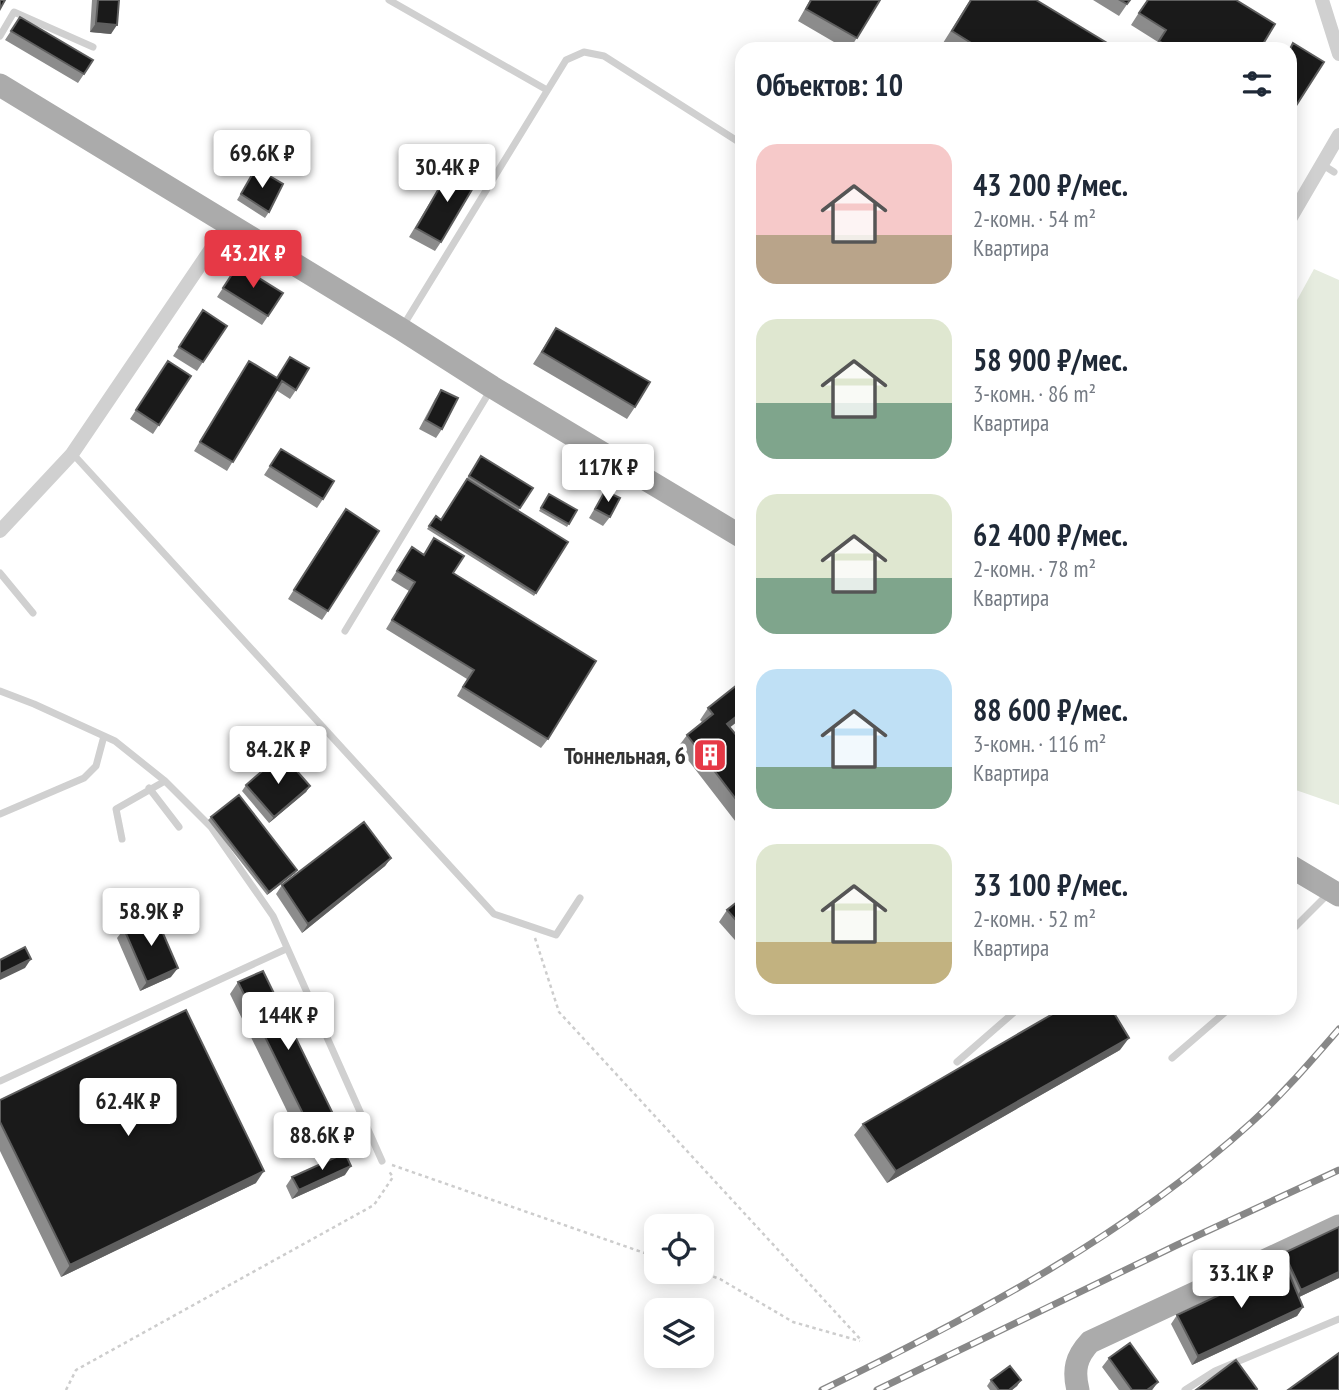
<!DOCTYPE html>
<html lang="ru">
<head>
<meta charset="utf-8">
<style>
  :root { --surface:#fff; --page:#f2f2f3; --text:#1f2937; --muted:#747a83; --accent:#e63946 }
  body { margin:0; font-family:"PT Sans Narrow",sans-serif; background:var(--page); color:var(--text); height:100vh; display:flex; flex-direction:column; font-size:26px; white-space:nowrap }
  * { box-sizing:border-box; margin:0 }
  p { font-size:23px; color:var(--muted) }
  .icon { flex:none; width:38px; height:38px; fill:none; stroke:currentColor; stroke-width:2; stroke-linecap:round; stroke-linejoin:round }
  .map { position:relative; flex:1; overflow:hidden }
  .drawer { position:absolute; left:735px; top:42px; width:562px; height:973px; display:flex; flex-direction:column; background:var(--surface); border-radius:21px; box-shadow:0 4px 18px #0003 }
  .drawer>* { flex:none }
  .buttons { position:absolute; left:644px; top:1214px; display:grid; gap:14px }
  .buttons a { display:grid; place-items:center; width:70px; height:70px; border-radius:14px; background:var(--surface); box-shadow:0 4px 18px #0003; font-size:35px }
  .price { position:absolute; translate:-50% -60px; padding:0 16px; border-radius:7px; background:#fff; color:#222; font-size:23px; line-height:46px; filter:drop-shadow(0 2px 4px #0008) }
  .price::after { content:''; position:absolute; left:50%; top:42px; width:21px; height:16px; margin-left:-10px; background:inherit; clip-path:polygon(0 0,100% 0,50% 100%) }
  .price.current { background:var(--accent); color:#fff }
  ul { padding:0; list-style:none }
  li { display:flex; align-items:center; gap:21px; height:175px; padding:0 21px }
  li span { display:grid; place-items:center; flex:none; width:196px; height:140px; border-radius:21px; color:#555 }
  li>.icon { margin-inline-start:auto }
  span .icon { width:84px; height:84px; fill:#fffc; stroke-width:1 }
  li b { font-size:30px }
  h2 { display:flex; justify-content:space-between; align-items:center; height:84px; padding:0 21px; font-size:30px }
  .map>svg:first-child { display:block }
  .green { fill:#e6ecdf }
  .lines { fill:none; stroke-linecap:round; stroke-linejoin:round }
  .path { stroke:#cdcdcd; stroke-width:2.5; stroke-dasharray:3.5 3.5; stroke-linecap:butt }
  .lane { stroke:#d0d0d0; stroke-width:7 }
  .street { stroke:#d0d0d0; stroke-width:14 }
  .primary { stroke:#ababab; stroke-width:23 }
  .rail-casing { stroke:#888; stroke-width:7 }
  .rail { stroke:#fff; stroke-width:4.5; stroke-dasharray:13; stroke-linecap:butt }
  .wall { fill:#8c8c8c }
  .shaded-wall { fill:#5f5f5f }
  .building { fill:#1a1a1a; stroke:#5f5f5f; stroke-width:2 }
  .labels { text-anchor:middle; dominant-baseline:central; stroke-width:7; stroke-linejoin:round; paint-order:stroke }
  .poi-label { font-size:24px; font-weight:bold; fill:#333; stroke:#fff; text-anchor:end }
</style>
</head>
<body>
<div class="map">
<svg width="1339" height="1390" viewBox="0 0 1339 1390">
  <rect width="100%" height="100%" fill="#fff"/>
  <path class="green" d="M1314 269 1339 280V805L1290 788V313Z"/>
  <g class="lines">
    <path class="path" d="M535 938 559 1012 862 1341
      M392 1165 656 1257
      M700 1272 720 1279 793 1322 860 1341
      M66 1390 76 1370 374 1205 393 1177 388 1170"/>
    <path class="lane" d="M389 0 547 90
      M0 36 14 12 93 47
      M1323 165 1334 172
      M403 326 566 60 584 52 604 56 742 144
      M73 454 494 914 556 935 580 898
      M0 573 33 613
      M345 631 490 391
      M0 691 34 704 115 741 165 781 211 827 273 916 382 1161
      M149 788 179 827
      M0 814 84 778 96 766 104 736
      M122 839 116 809 165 781
      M1290 938 1293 929 1329 893
      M1172 1058 1230 1008
      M957 1062 1019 1008
      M0 1081 286 949
      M1185 1390 1215 1371 1339 1319"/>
    <path class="street" d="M1322 0 1339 54
      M1290 219 1339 135
      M0 531 72 454 228 224"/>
    <path class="primary" d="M0 85 401 329 492 387 742 537
      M1290 866 1339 895
      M1078 1390C1073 1370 1076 1357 1090 1342L1339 1226"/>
    <g class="rail-casing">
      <path id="rail" d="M822 1390C974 1316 1126 1236 1252 1122 1283 1094 1311 1061 1339 1029
        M877 1390 1177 1245 1339 1170"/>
    </g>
    <use href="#rail" class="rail"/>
  </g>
  <path class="wall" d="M92 0H119L111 34 90 32Z
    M810 0H880L850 49H846L798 21Z
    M970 0H1036L1117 49H953L943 43Z
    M1093 0H1130L1119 16Z
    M1147 0H1236L1260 49H1153L1158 42 1131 25Z
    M20 17 84 74 78 83 5 40Z
    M452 166 441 242 435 251 409 237Z
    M256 168 269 212 265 218 237 200Z
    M238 265 268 316 262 325 217 297Z
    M203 310V362L197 371 173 356Z
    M556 328 635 407 627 419 533 364Z
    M290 357 296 390 290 399 276 390 227 471 194 451 249 361 277 378Z
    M168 361 191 376 153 434 130 419Z
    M441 390 442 429 436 438 419 429 435 399Z
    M281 449 323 499 317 508 264 475Z
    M481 456 533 488 518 511 568 542 534 596 427 529 436 516 441 520Z
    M605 491 610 517 603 526 589 518Z
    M549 494 577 510 567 527 539 511Z
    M339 518 328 611 322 620 288 599Z
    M434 538 548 739 541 748 457 696 467 679 386 629 409 591 391 580 412 547 424 554Z
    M708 708 730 727 742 742V830L678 747 687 735 702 722 700 720Z
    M246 785 310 786 306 792 269 823 242 791Z
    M211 817 295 873 267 895 208 820Z
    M391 858 385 866 302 933 276 894 282 885Z
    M742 898V948L719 922 727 910Z
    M124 929 171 977 140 991 117 938Z
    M238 982 337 1122 329 1134 304 1146 230 994Z
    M1120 1050 887 1183 854 1135 863 1124Z
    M0 1100 256 1183 61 1277 0 1151Z
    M345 1175 292 1199 286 1186 292 1177Z
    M1339 1227V1278L1299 1297 1303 1307 1297 1316 1192 1365 1171 1324 1177 1315 1279 1266 1277 1262 1284 1253Z
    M1109 1358 1158 1382 1152 1390H1119L1102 1367Z
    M991 1380H1021L1017 1386 1012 1390H990L987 1386Z"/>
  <path class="shaded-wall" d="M96 23 117 25 111 34 90 32Z
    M742 712V718L719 736 727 724Z
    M310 786 306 792 269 823 274 817Z
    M391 858 385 866 302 933 308 924Z
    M297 870 295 873 267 895 269 892Z
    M31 959 25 968 0 980V974Z
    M178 968 171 977 140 991 147 982Z
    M1129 1038 1120 1050 887 1183 896 1171Z
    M337 1122 329 1134 304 1146 313 1134Z
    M351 1166 345 1175 292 1199 299 1190Z
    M264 1171 256 1183 61 1277 70 1265Z
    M1339 1272V1278L1295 1299 1301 1290Z
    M1303 1307 1297 1316 1192 1365 1198 1356Z
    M1021 1380 1017 1386 1012 1390H1009Z
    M1158 1382 1152 1390H1147Z"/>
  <path class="building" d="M0 0H5L0 9Z
    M98 0H119L117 25 96 23Z
    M811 0H880L857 38 806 9Z
    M971 0H1036L1117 49H981L952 31Z
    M1120 0H1130L1127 4Z
    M1148 0H1236L1275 24 1260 49H1172L1159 41 1166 30 1139 13Z
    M20 17 93 60 84 74 11 31Z
    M1293 43 1324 62 1292 112 1290 111V49Z
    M452 166 477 181 441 242 416 228Z
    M256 168 283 184 269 212 241 194Z
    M238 265 283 293 268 316 223 288Z
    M203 310 227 326 203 362 179 347Z
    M556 328 650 382 635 407 542 352Z
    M290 357 309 368 296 390 282 381 233 462 200 442 249 361 277 378Z
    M168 361 191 376 159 425 136 410Z
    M441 390 458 398 442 429 426 420Z
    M281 449 334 481 323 499 270 466Z
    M481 456 533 488 520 508 469 476Z
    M467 479 568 542 536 593 429 526 436 516 441 520Z
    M605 491 620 498 610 517 595 509Z
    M549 494 577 510 569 524 541 508Z
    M346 509 379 531 328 611 294 590Z
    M434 538 464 556 453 573 596 661 548 739 463 687 474 670 392 620 415 582 397 571 412 547 424 555Z
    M742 681V712L727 724 742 742V807L687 735 713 714 708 708Z
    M282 754 310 786 274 817 246 785Z
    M239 795 297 870 269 892 211 817Z
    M364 822 391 858 308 924 282 885Z
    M742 898V927L727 910Z
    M155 915 178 968 147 982 124 929Z
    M25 947 31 959 0 974V960Z
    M263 971 337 1122 313 1134 238 982Z
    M1063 1008H1111L1129 1038 896 1171 863 1124Z
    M186 1010 264 1171 70 1265 0 1122V1100Z
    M345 1153 351 1166 299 1190 292 1177Z
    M1339 1227V1272L1301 1290 1284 1253Z
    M1285 1264 1303 1307 1198 1356 1177 1315Z
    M1130 1343 1158 1382 1147 1390H1132L1109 1358Z
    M1339 1353V1390H1288Z
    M1236 1360 1257 1389 1256 1390H1196Z
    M1010 1366 1021 1380 1009 1390H999L991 1380Z"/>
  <defs>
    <g id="building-square" transform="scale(1.75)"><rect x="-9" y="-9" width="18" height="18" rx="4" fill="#e63946" stroke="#fff"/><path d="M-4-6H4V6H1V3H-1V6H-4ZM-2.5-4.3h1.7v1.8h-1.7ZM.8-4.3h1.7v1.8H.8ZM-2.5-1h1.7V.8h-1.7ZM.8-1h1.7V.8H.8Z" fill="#fff"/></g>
  </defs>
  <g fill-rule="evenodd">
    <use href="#building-square" x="710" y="755"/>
  </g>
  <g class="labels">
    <g class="poi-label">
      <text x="686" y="755">Тоннельная, 6</text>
    </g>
  </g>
</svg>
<div class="buttons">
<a><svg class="icon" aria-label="locate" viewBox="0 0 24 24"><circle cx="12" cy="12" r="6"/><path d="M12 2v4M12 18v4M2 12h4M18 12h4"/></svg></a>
<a><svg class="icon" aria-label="layers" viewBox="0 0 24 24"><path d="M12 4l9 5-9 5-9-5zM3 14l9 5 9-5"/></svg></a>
</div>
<b class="price" style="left:262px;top:190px">69.6K ₽</b>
<b class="price" style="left:447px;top:204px">30.4K ₽</b>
<b class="price current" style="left:253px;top:290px">43.2K ₽</b>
<b class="price" style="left:608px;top:504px">117K ₽</b>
<b class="price" style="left:278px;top:786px">84.2K ₽</b>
<b class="price" style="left:151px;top:948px">58.9K ₽</b>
<b class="price" style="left:288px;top:1052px">144K ₽</b>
<b class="price" style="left:128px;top:1138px">62.4K ₽</b>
<b class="price" style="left:322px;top:1172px">88.6K ₽</b>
<b class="price" style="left:1241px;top:1310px">33.1K ₽</b>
<section class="drawer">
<h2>Объектов: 10<svg class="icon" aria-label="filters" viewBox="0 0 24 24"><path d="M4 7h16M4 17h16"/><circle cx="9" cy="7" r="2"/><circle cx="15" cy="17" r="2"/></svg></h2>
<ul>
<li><span style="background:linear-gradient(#f6c9c9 65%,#b9a48a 0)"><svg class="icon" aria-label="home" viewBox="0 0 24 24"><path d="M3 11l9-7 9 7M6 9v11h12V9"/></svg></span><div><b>43 200 ₽/мес.</b><p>2-комн. · 54 m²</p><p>Квартира</p></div></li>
<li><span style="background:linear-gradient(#dfe7d0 60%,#7fa58c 0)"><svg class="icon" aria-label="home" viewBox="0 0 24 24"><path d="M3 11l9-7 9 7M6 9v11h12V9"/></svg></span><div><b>58 900 ₽/мес.</b><p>3-комн. · 86 m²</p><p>Квартира</p></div></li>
<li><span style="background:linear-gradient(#dfe7d0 60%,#7fa58c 0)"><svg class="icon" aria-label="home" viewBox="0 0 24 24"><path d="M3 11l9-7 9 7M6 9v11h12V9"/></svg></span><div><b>62 400 ₽/мес.</b><p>2-комн. · 78 m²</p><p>Квартира</p></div></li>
<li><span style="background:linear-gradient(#bfe0f5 70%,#7fa58c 0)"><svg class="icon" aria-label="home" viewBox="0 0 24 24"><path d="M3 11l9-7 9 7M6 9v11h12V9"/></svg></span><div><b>88 600 ₽/мес.</b><p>3-комн. · 116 m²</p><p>Квартира</p></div></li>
<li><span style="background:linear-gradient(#dfe7d0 70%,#c2b280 0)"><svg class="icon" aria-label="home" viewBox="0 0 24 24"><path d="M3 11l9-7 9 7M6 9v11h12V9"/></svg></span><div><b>33 100 ₽/мес.</b><p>2-комн. · 52 m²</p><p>Квартира</p></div></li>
</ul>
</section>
</div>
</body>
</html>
